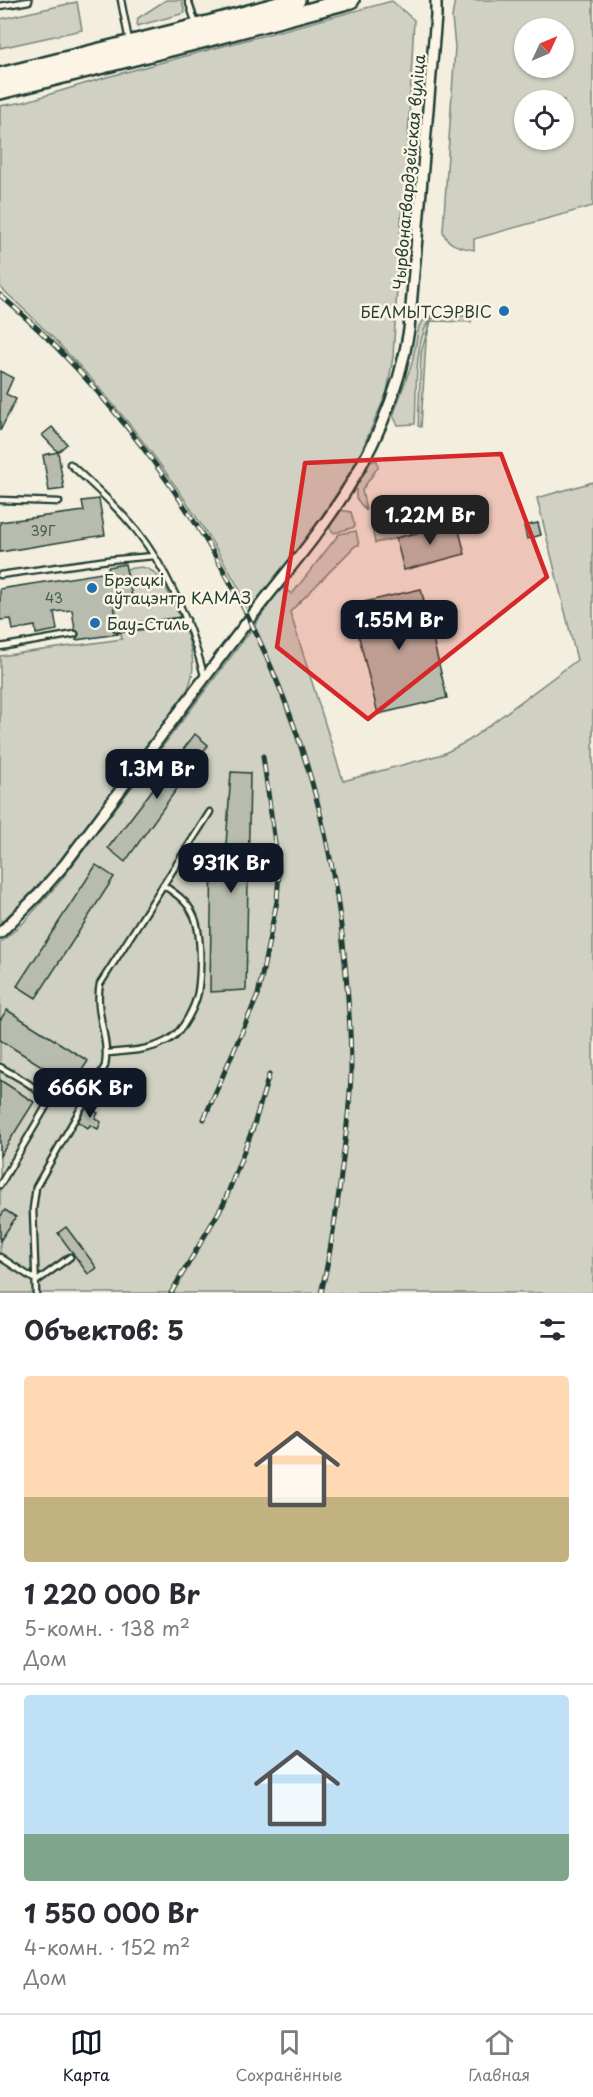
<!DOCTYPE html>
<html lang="ru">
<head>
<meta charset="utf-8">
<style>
  :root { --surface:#fff; --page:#f7f7f7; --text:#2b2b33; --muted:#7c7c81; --line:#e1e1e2; --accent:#111827 }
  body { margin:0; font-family:"Playpen Sans",sans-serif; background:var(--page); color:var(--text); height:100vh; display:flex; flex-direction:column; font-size:22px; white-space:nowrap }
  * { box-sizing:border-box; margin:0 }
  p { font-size:20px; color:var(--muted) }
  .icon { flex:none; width:33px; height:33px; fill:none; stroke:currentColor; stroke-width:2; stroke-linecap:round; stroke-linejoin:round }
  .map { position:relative; height:1293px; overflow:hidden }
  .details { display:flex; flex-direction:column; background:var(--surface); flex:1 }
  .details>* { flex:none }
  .needle { width:39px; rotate:46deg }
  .buttons { position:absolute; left:514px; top:18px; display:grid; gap:12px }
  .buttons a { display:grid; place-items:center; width:60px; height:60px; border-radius:50%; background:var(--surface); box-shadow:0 2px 4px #0004; font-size:30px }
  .price { position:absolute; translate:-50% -51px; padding:0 14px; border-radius:12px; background:var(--accent); color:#fff; font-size:20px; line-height:39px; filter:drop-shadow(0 2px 3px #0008) }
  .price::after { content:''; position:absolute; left:50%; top:36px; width:18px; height:14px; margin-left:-9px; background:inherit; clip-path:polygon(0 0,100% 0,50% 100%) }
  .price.on { background:#222; color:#fff }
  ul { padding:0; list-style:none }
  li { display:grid; align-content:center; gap:12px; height:318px; padding:0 24px }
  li+li { border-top:2px solid var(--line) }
  li span { display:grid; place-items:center; height:186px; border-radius:6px; color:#555 }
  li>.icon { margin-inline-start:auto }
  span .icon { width:108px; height:108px; fill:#fffc; stroke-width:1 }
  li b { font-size:26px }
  h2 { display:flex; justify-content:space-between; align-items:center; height:72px; padding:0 24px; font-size:26px }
  .tab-bar { display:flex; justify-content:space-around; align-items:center; height:84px; border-top:2px solid var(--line); background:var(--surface); font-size:16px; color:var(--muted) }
  .tab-bar a { display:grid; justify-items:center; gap:3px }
  .tab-bar .on { color:var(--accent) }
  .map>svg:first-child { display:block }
  .green { fill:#d0d1c2; stroke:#78877b; stroke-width:1.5; fill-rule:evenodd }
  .building { fill:#b8bcae; stroke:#1f3d34; stroke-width:1.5 }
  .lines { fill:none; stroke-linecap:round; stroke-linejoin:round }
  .service-casing { stroke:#1f3d34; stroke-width:9 }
  .minor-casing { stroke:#1f3d34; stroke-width:14 }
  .trunk-casing { stroke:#1f3d34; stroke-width:20 }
  .service { stroke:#fcf5e5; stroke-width:4.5 }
  .minor { stroke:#fcf5e5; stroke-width:9 }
  .trunk { stroke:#fcf5e5; stroke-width:15 }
  .rail-casing { stroke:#1f3d34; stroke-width:5 }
  .rail { stroke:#fcf5e5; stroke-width:3; stroke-dasharray:9; stroke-linecap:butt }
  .marked { fill:#d62828; fill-opacity:0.2; stroke:#d62828; stroke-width:4.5; stroke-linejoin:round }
  .poi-dot { fill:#1f6fb2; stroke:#fcf5e5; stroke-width:2 }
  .labels { text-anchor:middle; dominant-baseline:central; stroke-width:5; stroke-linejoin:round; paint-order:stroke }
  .number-label { font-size:14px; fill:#455d52 }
  .street-label { font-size:16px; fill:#1f3d34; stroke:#fcf5e5 }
  .poi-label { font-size:16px; fill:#1f3d34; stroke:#fcf5e5; text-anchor:start }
</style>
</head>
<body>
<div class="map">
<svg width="593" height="1293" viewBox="0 0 593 1293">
  <rect width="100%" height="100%" fill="#f3eede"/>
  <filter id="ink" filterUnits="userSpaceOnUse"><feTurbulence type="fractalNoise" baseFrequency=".0167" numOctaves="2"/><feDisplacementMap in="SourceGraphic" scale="12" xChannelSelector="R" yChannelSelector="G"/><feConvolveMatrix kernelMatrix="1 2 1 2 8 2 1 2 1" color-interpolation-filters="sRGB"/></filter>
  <g filter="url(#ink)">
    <path class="green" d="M166 0H182L185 13 137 26 138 18Z
      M455 0H593V206L474 239V250C460 247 447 246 443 231L455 47 452 17ZM525 28H564V68H525ZM525 100H564V140H525Z
      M392 1 414 20 405 198 402 205 393 357 387 392 361 452 345 481 315 526 251 611C187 488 103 380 0 287V106L24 102 107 77Z
      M77 2 82 30 0 48V19Z
      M433 315C413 338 417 392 415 424L398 425 393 416 412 363 419 326 424 320Z
      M437 316H471V322L431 321 426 341 421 427 418 426 421 353 430 320Z
      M377 460 378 467 362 490 366 511 356 498V485L370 462Z
      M593 482V1293H0V943L24 922 58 884 255 625 278 591 284 588 292 594 339 534 356 531 359 545 355 546 290 612 343 781 443 754 468 741 577 660 537 498Z
      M340 510 351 512 355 527 334 533 329 527Z
      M407 518 411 535 375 543 372 527Z
      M142 567C161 571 167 590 175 607 185 627 196 653 192 676 186 706 153 739 135 763 93 818 52 878 0 923V656L122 639 115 604 132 601 126 569Z"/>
    <path class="building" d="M0 371 13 378 6 394 16 399 0 431Z
      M52 427 67 444 58 452 42 435Z
      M58 452 64 489 49 491 43 455Z
      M99 499 105 535 0 552V522L84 511 82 501Z
      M457 523 465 554 404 570 396 538Z
      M538 523 541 535 527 539 524 526Z
      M125 564 133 601 114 605 117 625 113 627V630L118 634 76 640 79 634 75 630 72 610 54 612 57 630 36 634 35 626 13 630 11 619 0 620V589L109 572 108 567Z
      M421 589 447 698 378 714 351 605Z
      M195 734 208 745 125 862 108 848Z
      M231 772 250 773 246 990 210 992 212 845H226Z
      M96 865 114 877 36 998 17 986Z
      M7 1010 88 1061 72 1085 0 1040V1020Z
      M0 1080 34 1102 0 1156Z
      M87 1106 98 1113 95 1118 101 1122 98 1129 90 1125 88 1128 78 1122Z
      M5 1210 16 1217 0 1241V1217Z
      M66 1227 97 1268 88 1274 58 1233Z"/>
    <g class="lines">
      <g class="service-casing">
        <path id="service" d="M121 0 129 41
          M188 0 196 24
          M0 6 29 1
          M70 464C93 485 116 506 136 530 170 573 190 623 204 675
          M0 500 59 502
          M0 575 108 560 154 556
          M117 629 187 620
          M0 647 75 634
          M107 1053C128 1051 151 1051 170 1039 183 1031 195 1007 198 992 201 973 202 931 193 914 187 901 175 893 163 885
          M0 1067C14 1075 44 1089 47 1105L0 1185
          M0 1257 37 1281 70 1257
          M36 1293 33 1209 36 1187 105 1066C110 1038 94 1013 100 984L210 812"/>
      </g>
      <g class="minor-casing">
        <path id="minor" d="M0 933 37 896 65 864C127 782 188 699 251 617 275 586 301 556 324 524 366 466 398 401 409 330L436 16V0"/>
      </g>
      <g class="trunk-casing">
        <path id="trunk" d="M0 76 197 27 297 0
          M0 91 202 40 351 0"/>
      </g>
      <use href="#service" class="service"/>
      <use href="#minor" class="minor"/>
      <use href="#trunk" class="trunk"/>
      <g class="rail-casing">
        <path id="rail" d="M0 295C56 342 106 398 150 457 264 611 331 783 346 974 349 1007 351 1040 351 1073 350 1110 344 1147 340 1184 335 1221 330 1257 321 1293
          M204 1119 258 995 277 901 279 872 263 756
          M171 1293 224 1203 253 1128 269 1075"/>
      </g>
      <use href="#rail" class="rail"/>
    </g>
  </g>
  <path class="marked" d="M501 454 547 577 368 719 277 647 305 463Z"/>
  <g class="poi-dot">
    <circle cx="504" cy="311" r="6"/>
    <circle cx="92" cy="588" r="6"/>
    <circle cx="95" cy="623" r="6"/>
  </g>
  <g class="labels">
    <g class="number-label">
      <text x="43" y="530">39Г</text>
      <text x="54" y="597">43</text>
    </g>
    <g class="street-label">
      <text transform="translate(408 172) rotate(-85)">Чырвонагвардзейская вуліца</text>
    </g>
    <g class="poi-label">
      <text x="492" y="311" text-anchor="end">БЕЛМЫТСЭРВІС</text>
      <text x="104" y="579">Брэсцкі<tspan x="104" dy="18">аўтацэнтр КАМАЗ</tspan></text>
      <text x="107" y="623">Бау-Стиль</text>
    </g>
  </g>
</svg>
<div class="buttons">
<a><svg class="needle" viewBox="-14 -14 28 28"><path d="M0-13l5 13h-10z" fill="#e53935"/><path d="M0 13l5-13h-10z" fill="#7c7c81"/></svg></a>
<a><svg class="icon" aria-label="locate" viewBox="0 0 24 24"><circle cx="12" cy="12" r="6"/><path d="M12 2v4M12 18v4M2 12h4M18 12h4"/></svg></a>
</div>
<b class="price on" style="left:430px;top:546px">1.22M Br</b>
<b class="price" style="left:399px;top:651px">1.55M Br</b>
<b class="price" style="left:157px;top:800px">1.3M Br</b>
<b class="price" style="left:231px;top:894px">931K Br</b>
<b class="price" style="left:90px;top:1119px">666K Br</b>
</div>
<section class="details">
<h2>Объектов: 5<svg class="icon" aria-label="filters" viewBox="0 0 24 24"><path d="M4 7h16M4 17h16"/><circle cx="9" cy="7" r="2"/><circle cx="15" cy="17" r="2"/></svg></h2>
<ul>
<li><span style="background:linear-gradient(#ffd9b3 65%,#c2b280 0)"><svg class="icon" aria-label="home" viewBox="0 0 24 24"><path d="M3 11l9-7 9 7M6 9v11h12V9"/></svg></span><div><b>1 220 000 Br</b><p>5-комн. · 138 m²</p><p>Дом</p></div></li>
<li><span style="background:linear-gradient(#bfe0f5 75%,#7fa58c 0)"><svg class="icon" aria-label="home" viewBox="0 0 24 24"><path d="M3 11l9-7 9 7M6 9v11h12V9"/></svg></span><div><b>1 550 000 Br</b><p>4-комн. · 152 m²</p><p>Дом</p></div></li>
</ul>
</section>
<nav class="tab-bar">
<a class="on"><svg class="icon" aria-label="map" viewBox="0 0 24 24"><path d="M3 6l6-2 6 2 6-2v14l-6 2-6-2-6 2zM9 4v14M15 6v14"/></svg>Карта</a>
<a><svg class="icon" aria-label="saved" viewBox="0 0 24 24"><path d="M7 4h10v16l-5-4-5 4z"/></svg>Сохранённые</a>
<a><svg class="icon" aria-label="home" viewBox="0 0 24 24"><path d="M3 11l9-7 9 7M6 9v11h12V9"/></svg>Главная</a>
</nav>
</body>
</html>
